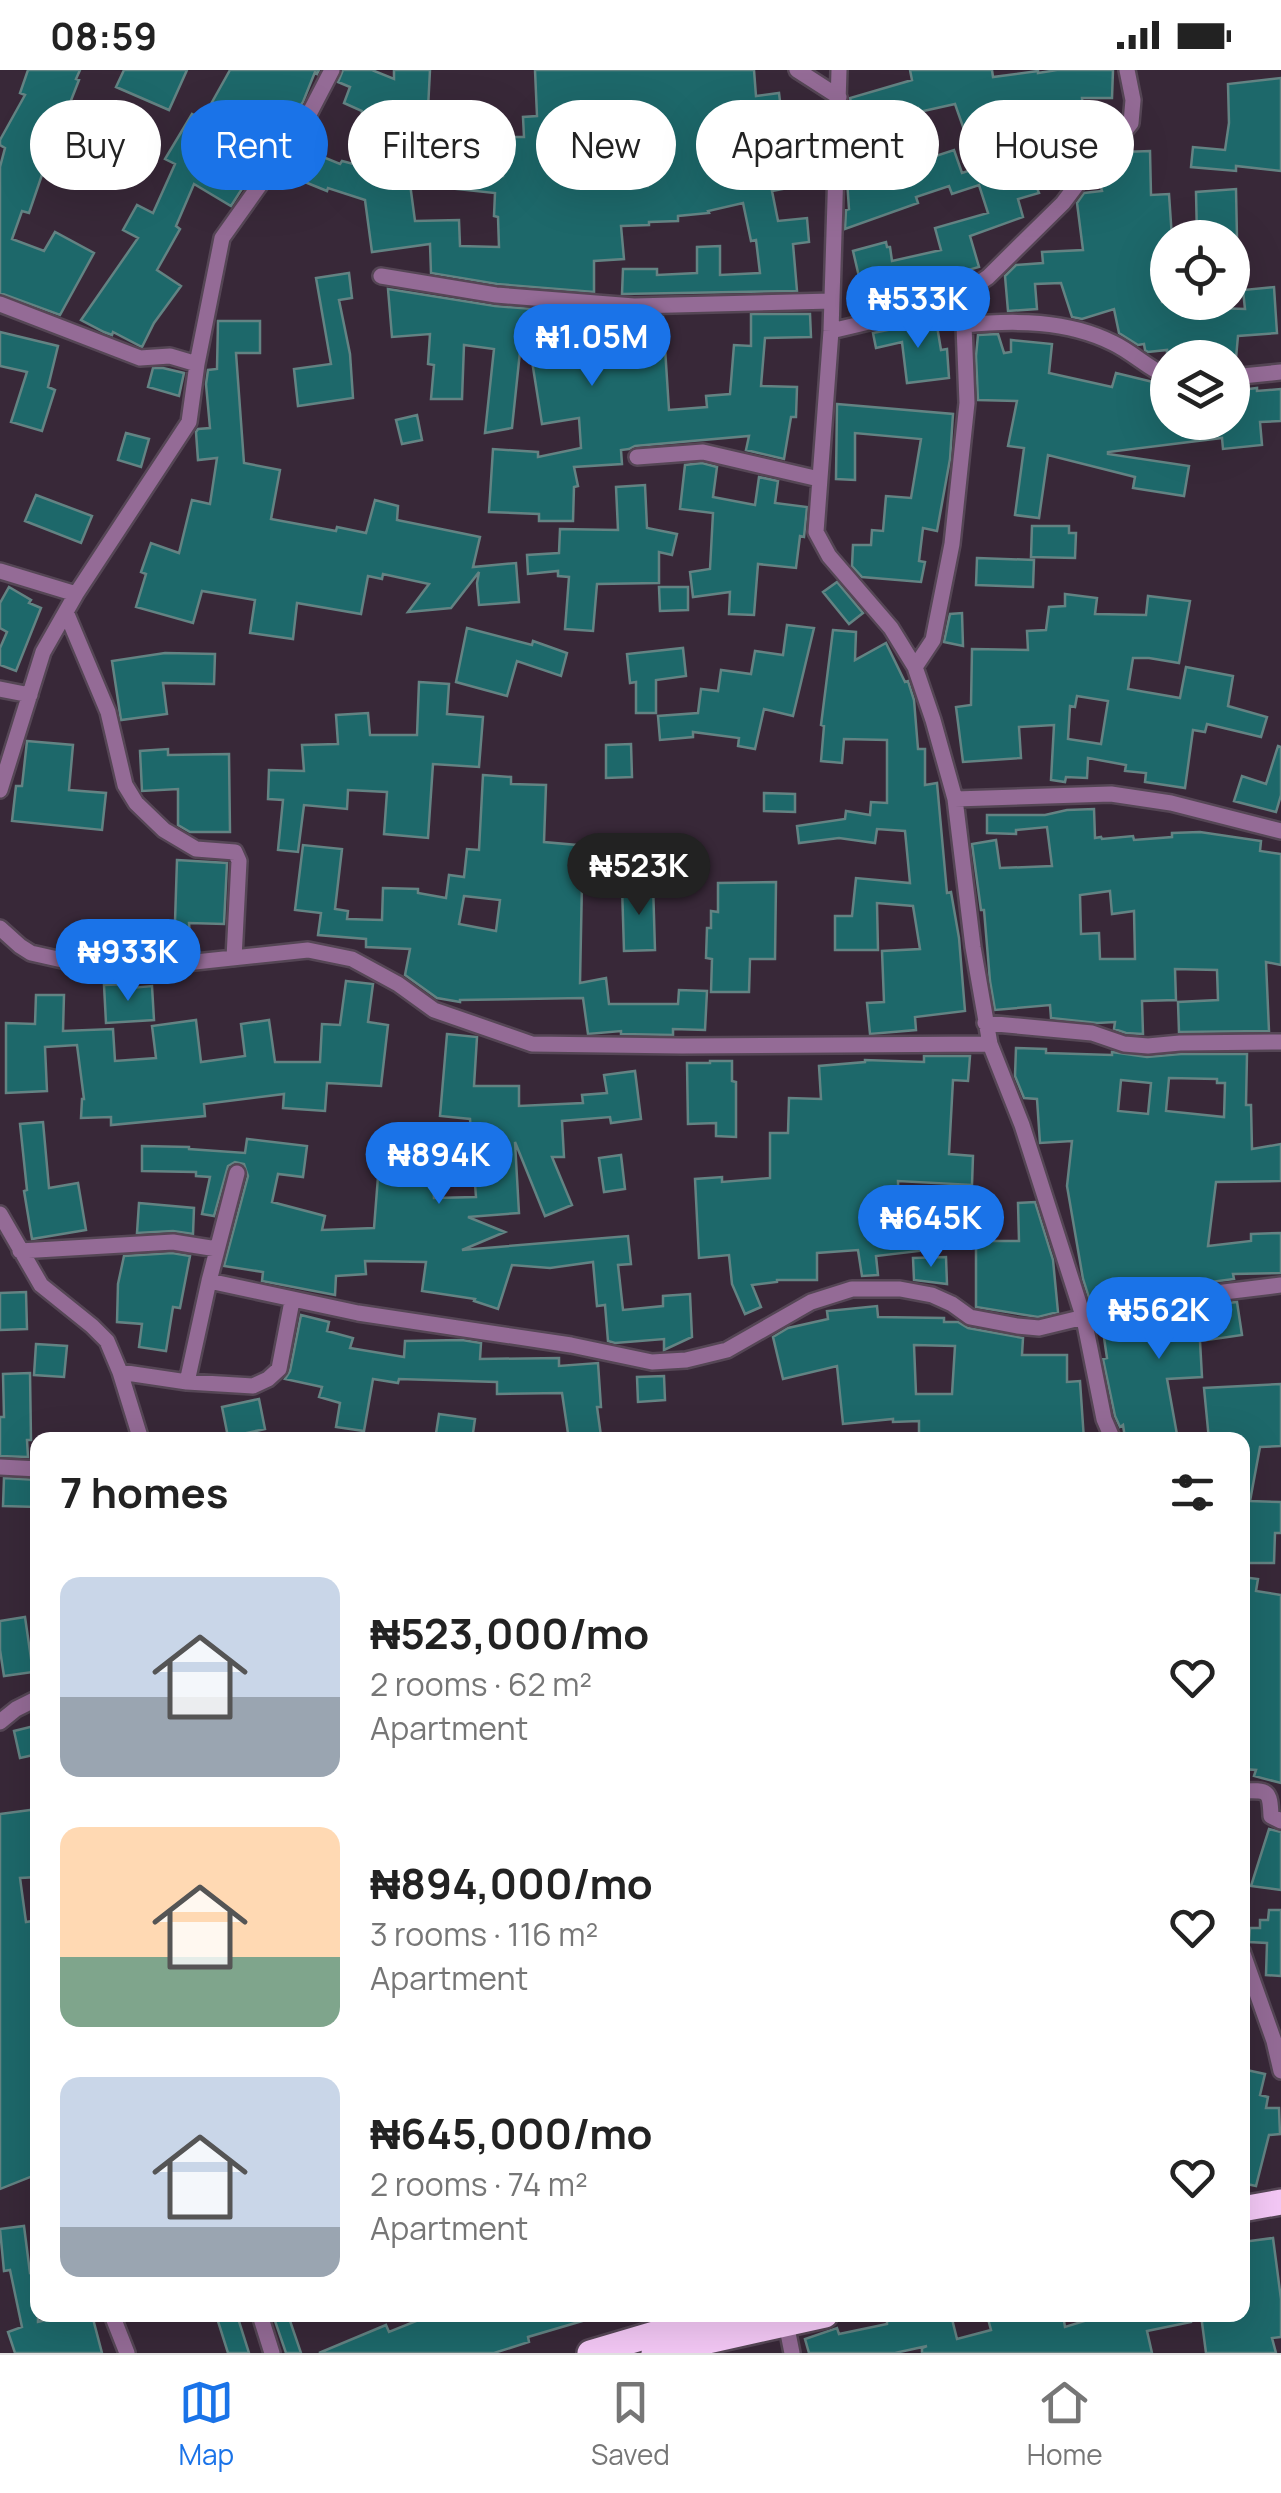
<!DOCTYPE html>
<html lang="en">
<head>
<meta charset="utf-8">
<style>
  :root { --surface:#fff; --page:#f2f2f2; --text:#222; --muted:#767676; --line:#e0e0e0; --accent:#1a73e8 }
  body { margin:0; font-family:Manrope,sans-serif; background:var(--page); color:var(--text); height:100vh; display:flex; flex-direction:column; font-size:38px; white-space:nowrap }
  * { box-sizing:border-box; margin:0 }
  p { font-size:32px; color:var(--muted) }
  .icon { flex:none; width:55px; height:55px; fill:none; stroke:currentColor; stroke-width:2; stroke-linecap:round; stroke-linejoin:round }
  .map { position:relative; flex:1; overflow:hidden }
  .details { position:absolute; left:30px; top:1362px; width:1220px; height:890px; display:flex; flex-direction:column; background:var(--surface); border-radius:20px; box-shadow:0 10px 40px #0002 }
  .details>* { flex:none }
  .banner { position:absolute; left:30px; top:30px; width:1222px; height:90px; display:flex; gap:20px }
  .controls { position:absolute; left:1150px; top:150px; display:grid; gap:20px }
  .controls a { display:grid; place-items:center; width:100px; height:100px; border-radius:50%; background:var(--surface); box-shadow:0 10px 40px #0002; font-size:50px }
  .price { position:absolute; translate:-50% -85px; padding:0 22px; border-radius:35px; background:var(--accent); color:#fff; font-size:32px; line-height:65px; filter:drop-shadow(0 2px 5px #0008) }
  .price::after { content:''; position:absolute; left:50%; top:60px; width:30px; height:22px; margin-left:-15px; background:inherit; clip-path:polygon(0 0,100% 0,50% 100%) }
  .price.current { background:#222; color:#fff }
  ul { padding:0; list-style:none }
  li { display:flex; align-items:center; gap:30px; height:250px; padding:0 30px }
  li span { display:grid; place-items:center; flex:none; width:280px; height:200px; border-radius:20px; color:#555 }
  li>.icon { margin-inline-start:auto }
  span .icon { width:120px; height:120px; fill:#fffc; stroke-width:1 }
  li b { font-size:42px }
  h2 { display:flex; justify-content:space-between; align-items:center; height:120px; padding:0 30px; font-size:42px }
  .pill { padding:0 35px; border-radius:45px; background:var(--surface); box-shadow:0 10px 40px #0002; font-size:35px; line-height:90px }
  .pill.current { background:var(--accent); color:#fff }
  .status { display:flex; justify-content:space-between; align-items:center; height:70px; padding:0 50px; background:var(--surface); direction:ltr }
  .status svg { height:28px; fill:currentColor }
  .tabs { display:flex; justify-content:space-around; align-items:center; height:140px; border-top:2px solid var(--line); background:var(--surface); font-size:28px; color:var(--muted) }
  .tabs a { display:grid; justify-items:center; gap:5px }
  .tabs .current { color:var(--accent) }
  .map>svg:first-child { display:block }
  .building { fill:#1d686a; stroke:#638383; stroke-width:2.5; fill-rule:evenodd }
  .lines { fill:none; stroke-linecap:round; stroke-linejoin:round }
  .minor-casing { stroke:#554655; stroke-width:20 }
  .trunk-casing { stroke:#554655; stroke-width:30 }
  .minor { stroke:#946b96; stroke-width:15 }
  .trunk { stroke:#f4c8f6; stroke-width:25 }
</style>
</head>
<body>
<div class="status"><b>08:59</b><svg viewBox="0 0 49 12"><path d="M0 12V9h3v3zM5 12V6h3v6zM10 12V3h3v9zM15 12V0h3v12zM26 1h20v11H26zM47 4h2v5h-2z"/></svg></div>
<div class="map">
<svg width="1281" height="2283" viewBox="0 0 1281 2283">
  <rect width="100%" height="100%" fill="#382838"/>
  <path class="building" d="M28 0H80L76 9 79 10 59 61 68 66 49 101 44 99 29 143 22 141 12 169 44 181 55 162 94 183 60 245 0 223V97L5 78 0 75V70L25 25 20 23Z
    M124 0H187L169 40 116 17Z
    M230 0H319L317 4 315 2 303 32 284 61 277 56 265 76 262 75 244 105 249 108 231 136 194 114 176 156 180 159 157 200 181 216 154 253 142 277 113 262 112 265 104 262 81 250 138 168 123 160 137 135 153 143 175 94 165 89 192 44 202 50Z
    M343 0H372L394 9V0H430L427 58H431L428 94 473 100 472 105 503 106 504 67H524L523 47 537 46 535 0H754L756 26 779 23 783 56H777L783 92 789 91 793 117 772 121 778 151 807 148 809 172 793 174 797 221 622 224 623 199H657V205L697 203V177L720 176V205L760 203 756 170 751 171 743 133 708 141 709 143 678 146V151L649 152V155L621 156 624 189 594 191V222L497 214 431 203 430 174 372 182 365 130 328 118 327 121 290 106 301 78 340 94 342 91 361 96 362 41 344 33 350 17 338 12ZM653 40 648 116 602 118 604 44ZM744 66 749 95 716 103 711 69ZM410 114 495 123 494 146 498 147 499 177 460 176 459 150 415 151Z
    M910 0H992L993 7 1038 1V3L1057 0H1113L1112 28H1082L1084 51 1017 59V54L968 71 955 34 919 42 918 38 857 55 850 28 912 10Z
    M1281 8V101L1236 96V101L1191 97 1193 77 1225 80 1229 53 1228 14Z
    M867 60 877 109 915 96 914 93 954 80 962 103 1085 64 1087 80 1060 83 1067 109 1037 118 1039 123 1018 129 1023 147 970 166 979 197 909 217 911 230 867 241 853 181 886 172 887 177H890L892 191 941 180 935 158 988 143 979 115 952 124 949 116 916 127 918 133 845 159 846 140 849 139 847 110H855L848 78V64Z
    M1150 81 1151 125 1169 124 1172 168H1168V180H1161L1162 232H1216V238L1245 239 1243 220 1274 217 1277 263 1238 266 1236 288H1167V280L1148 282 1145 280 1144 274 1138 275 1119 263 1114 239 1082 249 1072 247 1061 213 1035 214 1037 239 1008 241 1005 206 1016 195 1043 193 1042 182 1083 180 1077 133 1084 123 1102 121 1098 106 1109 94 1123 90V82Z
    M1236 119 1237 168H1197L1196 122Z
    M349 203 352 228 339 230 350 284 353 328 298 336 294 299 331 294 316 208Z
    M388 219 495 236 633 247H663L669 340 707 337 706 326 730 324 734 275 751 276V244H810L811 267 765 268 761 316 797 317 796 347H791L784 389 746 380 749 366 635 376 629 379 621 380 622 394 574 397 578 416 574 417 573 451H539V444L489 442 493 379 538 382V387L581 378 579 348 542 354 526 253H523L512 358 485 363 494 279 464 275 462 329H431L434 295 428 294 430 264 392 267Z
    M936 250 941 280 947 279 949 308 907 313 902 272 876 278 873 263Z
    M218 251H260V283H236L244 393 280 400 271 449 336 461 337 457 366 463 375 430 398 436 397 450 480 467 473 497 516 493 519 532 479 535 477 513 479 502 451 538 408 542 429 514 383 504 382 509 368 506 361 544 297 533 293 569 250 563 255 530 202 521 193 553 136 537 146 504 141 502 151 473 179 483 192 430 210 434 217 388 198 390 196 362 198 359 210 358 206 314 208 300 217 299Z
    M0 262 58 276 48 317 55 320 42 361 11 352 27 302 0 296Z
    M998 264 1004 283 1011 282V270L1052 274 1049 303 1112 317 1116 303 1153 312 1168 318V352H1232V321L1257 318V321L1281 319V351L1260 352 1262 375 1223 379 1222 368 1108 382V384L1189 396 1184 426 1133 418 1135 407 1048 385 1039 448 1015 445 1024 378 1008 376 1017 331 978 330 976 286 978 265Z
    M153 298H163L184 303 179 326 148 317Z
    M837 334 953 344 950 389 937 461 923 458 919 491 925 492 921 512 862 507 852 496 853 475H871L872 460 883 461 886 426 911 428 921 369 855 363V410L836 409Z
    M417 345 422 370 402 374 396 350Z
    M126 363 149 369 141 397 118 390Z
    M702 393 717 397 713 427 755 435 759 407 778 411 775 433 807 437 804 467 800 466 796 498 758 494 754 545 729 544 730 522 693 527 690 502 710 499 713 443 680 439 685 395Z
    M645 415 647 458 677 464 672 485 659 482V513L597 514 593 561 565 559 569 507 558 506V501L528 504 527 485 559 483 560 459 618 460 616 417Z
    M36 425 92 446 81 473 25 451Z
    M1032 456H1069V463H1076L1075 488 1031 487Z
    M977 488 1034 490 1033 517 976 515Z
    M837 512 863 543 849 554 823 522Z
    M9 517 31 530 29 533 41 538 16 601 0 595V578L7 562 0 558V533Z
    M659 517H688V540L660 541Z
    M1065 524 1097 528 1095 544 1146 545 1148 526 1190 531 1179 593 1149 588H1133L1128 619 1180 628 1186 597 1233 606 1228 636 1267 647 1261 667 1207 654 1205 662 1193 660 1185 718 1145 712 1146 703 1125 701 1126 695 1088 688 1087 708 1066 707 1065 712 1051 710 1054 655 1019 657 1021 688 963 692 956 637 971 635 972 579 1028 580 1027 561 1046 560 1049 537 1065 536ZM1077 626 1108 631 1101 674 1068 669 1070 636 1075 637Z
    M962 543 963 576 944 572 950 544Z
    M787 555 814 558 793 646 764 639 755 679 738 676 739 668 693 662V667L660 670 658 646 698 643 701 619 718 621 721 600 751 604 755 581 783 585Z
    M467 558 532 575 533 571 567 583 561 606 517 591 507 626 456 612Z
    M833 560 856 562 855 590 886 573 905 612 908 611 914 630 918 679H925V715L937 713 947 823 951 822 959 868 965 941 915 947 916 960 870 964 867 933 884 932 882 881 920 879 913 836 877 833 878 880H835V846H852L856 808 910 813 905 761 877 759 875 773 839 768 799 773 797 756 845 749 846 741 870 745 871 732 887 733V670L844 669 842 693 821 691 824 656 821 655Z
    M683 578 686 606 656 610V643H636V612L630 613 627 584Z
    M165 583 215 584 214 614 163 613 167 644 121 650 112 591Z
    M419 612 449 614 447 644 483 647 479 697 433 694 428 768 384 764 387 722 348 720 347 739 304 735 298 782 278 780 283 730 268 729 269 700 304 701 302 675 338 674 336 645 368 643 370 665H417Z
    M27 671 73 675 69 720 106 723 102 760 12 751 16 716H22Z
    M631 674 632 707 606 708V675Z
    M1278 676 1281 677V725L1276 742 1234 731 1242 706 1266 714Z
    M168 679V685L229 684 230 762H190L178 755V719L142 721 140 681Z
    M483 705 511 707V714L546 715 544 772 588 776 584 813 582 812 580 913 606 908 609 934H678L679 920 707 921 705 960 673 959V965L621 964V961L588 964 583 928 460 930V932L437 928 405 905 410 879 366 877V869L318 865 321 843 295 840 303 775 342 779 335 839 348 841 347 849 382 850 383 818 418 819V823L446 828 449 805 464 807 467 779 479 780ZM464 826 500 830 496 861 459 854Z
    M764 723 795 724V742L764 741Z
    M1094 739 1095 768 1101 767 1102 769 1133 766 1134 770 1172 767V763L1200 762 1261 771 1260 781 1281 784V895L1266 892 1269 961 1179 962 1178 932 1218 930 1217 900 1175 899 1176 930 1142 931 1143 964 1126 963 1114 959 1115 952 1097 953 1051 948 1050 935 995 940 990 911 984 840H981L972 774 996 770 1000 798 1052 796 1047 757 1016 760V764L987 763V745H1045L1067 740ZM1110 821 1112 844 1134 841 1135 889H1100L1099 863 1081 864 1080 825Z
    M177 790 227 793 224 854 189 853 191 881 156 883 155 853 175 852Z
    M776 812 775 889H750L749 922H711L712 889 706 888 707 858H711V841L718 842V813Z
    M653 814 655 880 624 881 622 816Z
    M346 911 373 914 368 952 388 955 381 1016 327 1013 325 1041 283 1038 284 1024 204 1034 205 1046 111 1055V1047L81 1048 82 1029H84L77 975 45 977 47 1021 6 1023V953L35 954 36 925H64L63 961 113 959 115 991 156 988 152 956 196 950 201 992 245 986 241 954 269 950 275 992H320L322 954 340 955Z
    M131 914V918L152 916 154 950 106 953 104 915Z
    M447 964 477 967 474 1016H519V1036L583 1033 582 1025 607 1023 604 1005 635 1001 641 1049 611 1053 610 1047 562 1051 564 1087H552L572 1135 545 1146 515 1072 519 1143 468 1147 505 1162 462 1180 628 1166 631 1194 618 1195 623 1240 663 1236V1226L690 1224 692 1267 664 1280V1269L615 1273 608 1271 605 1235 597 1236 593 1192 550 1198 512 1195 498 1239 474 1231 475 1229 422 1221 426 1192 365 1191 366 1204 336 1206 335 1225 262 1211 263 1202 224 1196 248 1106 244 1094 235 1092 228 1096 214 1146 202 1144 210 1107 196 1106V1102L142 1101V1076L189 1077V1079L245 1083 247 1069 307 1076 303 1107 278 1104 272 1132 325 1146 322 1160 374 1158 378 1107 414 1109V1107H433L434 1128 476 1127 470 1049 440 1046Z
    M1016 978 1046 979V983L1112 985V982L1147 987 1181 984H1247L1246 1035H1251L1252 1079 1281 1074V1111L1216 1112 1208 1176 1251 1171V1164L1281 1163V1203L1233 1204 1234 1209 1149 1220 1091 1234 1083 1209 1067 1116 1072 1071 1040 1073 1037 1029 1024 1028 1015 1006ZM1169 1008 1217 1009V1013H1225L1224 1047 1166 1041ZM1121 1010 1151 1013 1148 1044 1118 1041Z
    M924 986H970L968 1011 953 1010 949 1084 973 1086 972 1115 898 1111 899 1146 916 1144 919 1181 876 1186 878 1205 862 1206 858 1180 817 1183V1210H777V1212L752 1215 761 1237 745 1244 732 1214 729 1185 699 1188 695 1109 722 1107V1112L770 1108V1063H788L789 1028 821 1029 819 996 865 992V990L924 992Z
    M710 991H732V1011L736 1012V1067L716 1066V1053L688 1054 687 993H710Z
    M43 1052 49 1118 78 1113 86 1160 32 1169 24 1121 27 1120 20 1054Z
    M621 1085 625 1119 604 1122 599 1088Z
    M1035 1132 1053 1190 1058 1242 1038 1247 976 1237V1171H1019L1018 1133Z
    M139 1133 194 1138 193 1164 173 1161 137 1163Z
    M172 1183 190 1186 180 1238 173 1237 166 1281 139 1277 142 1254 117 1252 118 1214 124 1186Z
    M946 1187 947 1214 914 1210 913 1188Z
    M26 1222 27 1259 0 1260V1223Z
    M1237 1232 1242 1265 1200 1271 1202 1307 1167 1309 1178 1370H1149L1148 1365 1125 1368 1123 1355 1120 1357 1115 1346 1103 1289 1107 1288 1102 1254 1152 1242Z
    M877 1236 878 1247 944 1248V1252H958L968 1258 1023 1268 1022 1285H1067V1312L1080 1311 1084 1370H919V1351L893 1352V1349L843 1354 837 1296 783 1309 773 1267 788 1258 828 1249 827 1241ZM914 1275 955 1276 952 1324H916Z
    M301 1245 329 1252 327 1261 353 1268 350 1278 404 1287 405 1271 462 1270 481 1273 480 1289 559 1288V1296L598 1293 601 1337H597L601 1366 569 1370 562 1323 497 1324V1312L399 1309 398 1313 373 1309 364 1361 336 1357 340 1333 319 1327 322 1317 285 1309 290 1301Z
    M36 1274 67 1276 64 1307 34 1305Z
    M30 1303 31 1370H27L28 1387 0 1386V1347H4L3 1304Z
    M664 1306 665 1330 638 1332 637 1307Z
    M1281 1314V1376L1260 1377 1250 1431 1281 1432V1463H1275L1274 1493H1248V1461H1246L1247 1432 1242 1431V1370H1209L1204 1318Z
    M259 1329 265 1359 228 1367 222 1337Z
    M439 1344 475 1349 472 1370H435Z
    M4 1408 38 1410V1437L3 1436Z
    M1242 1507 1258 1509 1256 1521 1281 1525V1713L1254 1706 1256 1700 1242 1699Z
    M25 1547 33 1602 4 1606 0 1580V1551Z
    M38 1655V1684L20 1688 14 1661Z
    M38 1739V1807L20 1808 26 1852 38 1850V2104L0 2119V1744Z
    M1269 1759 1281 1762V1820L1251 1816Z
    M1269 1840H1281V1906L1266 1905 1267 1873 1249 1872 1250 1858H1260V1850H1268Z
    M1242 1999 1265 2004 1260 2025 1268 2027 1266 2038H1279L1280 2064 1269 2065 1256 2116 1242 2113Z
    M24 2156 30 2203 38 2201V2252L65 2245H92L102 2283H15L8 2262 22 2257 10 2200 4 2201 0 2159Z
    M1273 2168 1281 2229V2267L1272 2268 1276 2283H1206L1201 2245H1242V2172Z
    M216 2245H237L249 2283H228Z
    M284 2245H288L301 2283H286L274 2248Z
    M431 2245H589V2249L528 2267 529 2272 494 2283H319L386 2255 389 2262Z
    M907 2245H951L957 2269 991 2260 987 2245H1063L1065 2257 1104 2245H1191V2252L1147 2261 1152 2283H922V2278L927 2276 895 2283H809L805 2269 837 2258 839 2264 887 2254V2250Z"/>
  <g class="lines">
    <g class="minor-casing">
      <path id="minor" d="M797 0 839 27
        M839 0 831 261 816 462 829 486 891 558 915 597 933 650 955 729 973 877 990 974 1022 1055 1084 1249 1104 1349 1113 1370
        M381 206 496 225 634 236 832 231
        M0 234 140 288 170 286 197 294
        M964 255C1014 250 1067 250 1113 273 1132 282 1148 298 1168 307
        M831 261 924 239 960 226 988 207 1063 133 1091 96 1114 74 1131 53 1133 30 1127 0
        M1232 307 1281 302
        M637 387 703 382 819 409
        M0 501 76 524
        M66 542 108 642 125 715 136 733 164 760 196 779 235 782 239 791 234 888
        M915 597 933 570 952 474 967 333 964 255 960 226
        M0 619 30 625
        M0 720 43 582 76 524 189 352 197 294 222 168 306 50 332 0
        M955 729 1111 724 1171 733 1281 761
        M0 858 20 876 31 883 111 901 308 880 352 889 398 914 434 940 532 974 682 976 990 974
        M985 953 1092 963 1124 974 1148 976 1180 973 1281 972
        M0 1144 41 1215 92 1256 107 1271 120 1302 141 1370
        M20 1181 173 1172 217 1179
        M209 1211 358 1243 571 1275 652 1292 686 1290 727 1280 811 1232 852 1219H900L932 1225 952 1234 970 1247 1017 1256 1039 1258 1150 1231 1281 1215
        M120 1302 187 1312 253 1316 268 1309 279 1299 292 1231
        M187 1312 209 1211 237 1103
        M0 1397 38 1399
        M0 1652 16 1639 38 1628
        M1242 1721C1268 1720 1270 1720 1271 1746L1281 1751
        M1242 1881 1274 1971 1281 2001
        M260 2245 272 2283
        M114 2250 127 2283
        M786 2253 792 2283"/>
    </g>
    <g class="trunk-casing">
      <path id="trunk" d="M1242 2139 1281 2132
        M590 2283 661 2262 736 2245
        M654 2283 825 2245"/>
    </g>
    <use href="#minor" class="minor"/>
    <use href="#trunk" class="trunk"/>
  </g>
</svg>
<div class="controls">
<a><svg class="icon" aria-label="locate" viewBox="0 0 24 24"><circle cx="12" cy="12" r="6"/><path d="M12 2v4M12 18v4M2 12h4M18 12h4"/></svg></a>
<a><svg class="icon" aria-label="layers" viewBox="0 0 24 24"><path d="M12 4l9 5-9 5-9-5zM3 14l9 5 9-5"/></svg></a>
</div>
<b class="price" style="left:918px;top:281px">₦533K</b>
<b class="price" style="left:592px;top:319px">₦1.05M</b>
<b class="price current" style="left:639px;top:848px">₦523K</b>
<b class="price" style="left:128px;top:934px">₦933K</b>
<b class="price" style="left:439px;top:1137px">₦894K</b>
<b class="price" style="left:931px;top:1200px">₦645K</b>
<b class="price" style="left:1159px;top:1292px">₦562K</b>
<div class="banner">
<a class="pill">Buy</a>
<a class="pill current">Rent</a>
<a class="pill">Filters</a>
<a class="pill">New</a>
<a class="pill">Apartment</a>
<a class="pill">House</a>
</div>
<section class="details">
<h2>7 homes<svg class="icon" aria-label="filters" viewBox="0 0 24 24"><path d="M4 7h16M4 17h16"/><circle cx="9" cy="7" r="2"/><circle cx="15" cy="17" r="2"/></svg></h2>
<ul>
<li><span style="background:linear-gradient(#c9d6e8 60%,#9aa5b1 0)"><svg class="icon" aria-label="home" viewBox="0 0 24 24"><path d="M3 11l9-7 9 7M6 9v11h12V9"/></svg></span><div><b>₦523,000/mo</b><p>2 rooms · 62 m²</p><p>Apartment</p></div><svg class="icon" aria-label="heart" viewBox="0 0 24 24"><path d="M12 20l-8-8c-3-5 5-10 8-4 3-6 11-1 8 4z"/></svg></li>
<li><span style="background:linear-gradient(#ffd9b3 65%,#7fa58c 0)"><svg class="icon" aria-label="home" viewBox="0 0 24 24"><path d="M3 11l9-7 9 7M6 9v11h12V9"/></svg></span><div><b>₦894,000/mo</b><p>3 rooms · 116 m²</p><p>Apartment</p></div><svg class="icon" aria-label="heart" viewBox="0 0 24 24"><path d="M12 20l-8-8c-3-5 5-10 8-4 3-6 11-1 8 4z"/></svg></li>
<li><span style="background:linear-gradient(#c9d6e8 75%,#9aa5b1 0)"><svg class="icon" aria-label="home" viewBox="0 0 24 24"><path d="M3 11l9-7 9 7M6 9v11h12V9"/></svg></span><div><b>₦645,000/mo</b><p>2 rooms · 74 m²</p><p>Apartment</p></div><svg class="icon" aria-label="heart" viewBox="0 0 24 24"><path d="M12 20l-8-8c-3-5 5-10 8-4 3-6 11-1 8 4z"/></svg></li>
</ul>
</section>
</div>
<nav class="tabs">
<a class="current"><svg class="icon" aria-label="map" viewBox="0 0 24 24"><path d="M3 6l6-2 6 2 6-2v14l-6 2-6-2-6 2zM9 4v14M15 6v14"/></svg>Map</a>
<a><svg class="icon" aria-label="saved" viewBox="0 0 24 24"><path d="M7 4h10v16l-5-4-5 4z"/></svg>Saved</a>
<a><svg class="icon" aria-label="home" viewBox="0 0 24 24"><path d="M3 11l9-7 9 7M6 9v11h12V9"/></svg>Home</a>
</nav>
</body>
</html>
